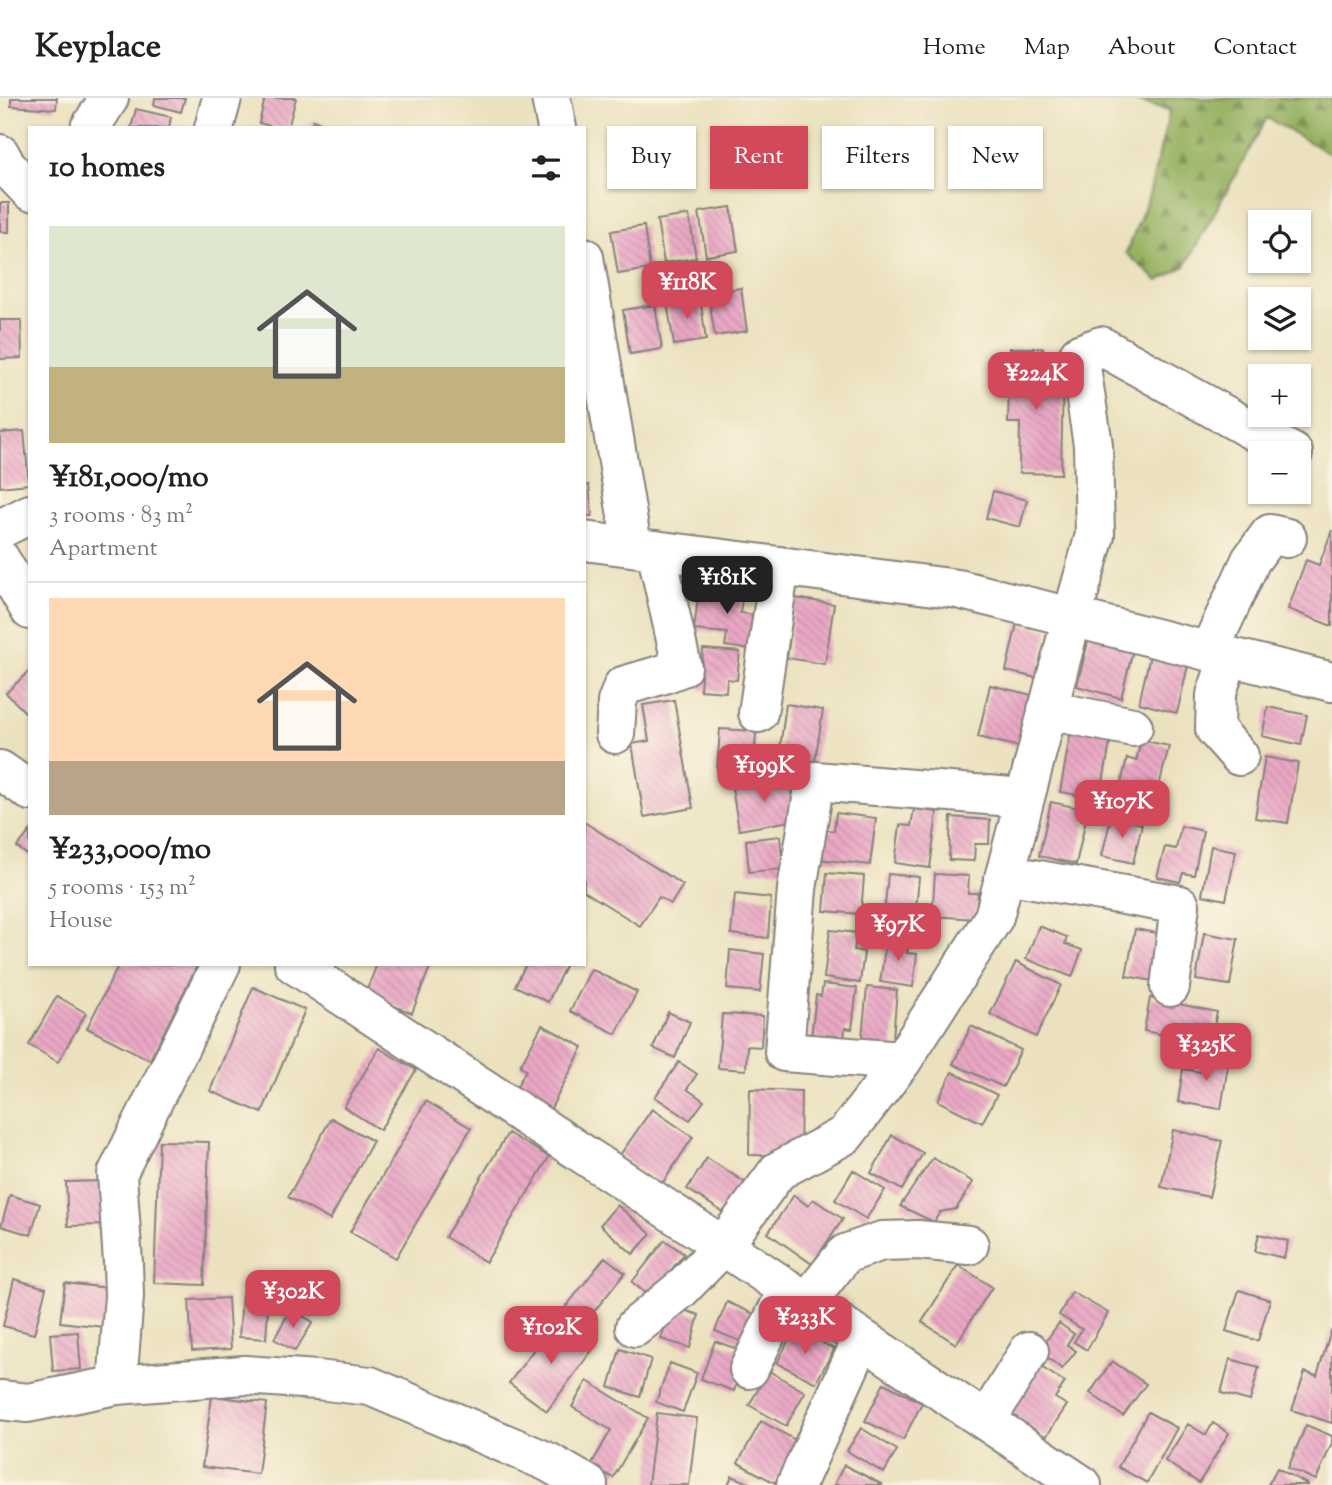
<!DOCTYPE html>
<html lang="en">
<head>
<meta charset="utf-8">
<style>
  :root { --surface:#fff; --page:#f6f6f6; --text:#222; --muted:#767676; --line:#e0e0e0; --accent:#d1495b }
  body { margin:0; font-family:"Sorts Mill Goudy",serif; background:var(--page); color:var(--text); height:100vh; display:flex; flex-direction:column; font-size:26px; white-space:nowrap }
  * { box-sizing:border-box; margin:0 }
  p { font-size:23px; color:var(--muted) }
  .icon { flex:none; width:38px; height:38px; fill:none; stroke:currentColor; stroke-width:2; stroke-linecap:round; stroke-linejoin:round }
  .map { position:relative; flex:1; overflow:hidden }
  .side { position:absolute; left:28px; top:28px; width:558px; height:840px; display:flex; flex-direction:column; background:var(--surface); border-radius:0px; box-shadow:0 2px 5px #0004 }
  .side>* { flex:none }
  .hud { position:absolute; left:607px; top:28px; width:620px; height:63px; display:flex; gap:14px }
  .tools { position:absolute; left:1248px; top:112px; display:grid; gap:14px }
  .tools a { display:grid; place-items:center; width:63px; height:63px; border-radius:0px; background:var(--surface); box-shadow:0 2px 5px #0004; font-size:35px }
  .price { position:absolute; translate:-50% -60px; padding:0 16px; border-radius:14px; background:var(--accent); color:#fff; font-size:23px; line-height:46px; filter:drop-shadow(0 2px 4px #0008) }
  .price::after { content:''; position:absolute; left:50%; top:42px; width:21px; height:16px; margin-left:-10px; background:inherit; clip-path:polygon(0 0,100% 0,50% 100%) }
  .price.active { background:#222; color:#fff }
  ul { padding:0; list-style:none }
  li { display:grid; align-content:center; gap:14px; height:371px; padding:0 21px }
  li+li { border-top:2px solid var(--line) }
  li span { display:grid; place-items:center; height:217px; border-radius:0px; color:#555 }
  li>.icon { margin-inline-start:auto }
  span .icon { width:126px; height:126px; fill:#fffc; stroke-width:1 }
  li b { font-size:30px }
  h2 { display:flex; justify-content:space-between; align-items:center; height:84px; padding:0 21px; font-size:30px }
  .chip { padding:0 24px; border-radius:0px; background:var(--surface); box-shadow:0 2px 5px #0004; font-size:24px; line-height:63px }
  .chip.active { background:var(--accent); color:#fff }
  header { display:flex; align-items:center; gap:42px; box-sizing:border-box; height:98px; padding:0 35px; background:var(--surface); border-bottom:2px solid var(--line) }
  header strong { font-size:33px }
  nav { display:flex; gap:38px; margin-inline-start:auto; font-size:24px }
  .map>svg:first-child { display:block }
  .forest { fill:url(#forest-firs); stroke:#5d6a4f; stroke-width:2 }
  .building { fill:url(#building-back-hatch) }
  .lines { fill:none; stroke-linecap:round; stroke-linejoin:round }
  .minor-casing { stroke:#86827c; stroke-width:42 }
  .minor { stroke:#fff; stroke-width:38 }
</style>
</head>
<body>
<header>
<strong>Keyplace</strong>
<nav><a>Home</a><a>Map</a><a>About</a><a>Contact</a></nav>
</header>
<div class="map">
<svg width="1332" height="1387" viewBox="0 0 1332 1387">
  <defs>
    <pattern id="forest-firs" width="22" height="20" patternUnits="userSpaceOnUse" patternTransform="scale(1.75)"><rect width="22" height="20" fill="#98b263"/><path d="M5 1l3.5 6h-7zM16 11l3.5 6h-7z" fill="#7c9053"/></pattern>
    <pattern id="building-back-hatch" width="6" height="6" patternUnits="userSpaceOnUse" patternTransform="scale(1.75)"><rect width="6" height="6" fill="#e9a7c4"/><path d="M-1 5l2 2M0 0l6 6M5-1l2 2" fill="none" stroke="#c88fa9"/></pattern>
  </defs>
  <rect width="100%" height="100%" fill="#fcf5e5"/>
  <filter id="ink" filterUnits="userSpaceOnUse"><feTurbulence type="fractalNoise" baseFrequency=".0143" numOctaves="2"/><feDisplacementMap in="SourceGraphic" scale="14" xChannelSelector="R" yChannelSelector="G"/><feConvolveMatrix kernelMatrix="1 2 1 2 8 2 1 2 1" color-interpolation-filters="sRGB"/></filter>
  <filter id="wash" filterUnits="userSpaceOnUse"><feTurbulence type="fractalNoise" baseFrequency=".00686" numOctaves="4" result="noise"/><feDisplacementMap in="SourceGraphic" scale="28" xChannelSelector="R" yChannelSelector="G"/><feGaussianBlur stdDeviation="1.57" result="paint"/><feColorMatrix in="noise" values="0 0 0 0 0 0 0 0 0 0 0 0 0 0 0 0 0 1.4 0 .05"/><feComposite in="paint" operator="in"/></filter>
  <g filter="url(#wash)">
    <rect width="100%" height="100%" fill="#ebe1be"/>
    <path class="forest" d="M1125 0H1332V57L1267 20 1185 168 1158 183 1126 155 1148 101 1170 12Z"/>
    <g id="blocks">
      <path class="building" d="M11 0H57L56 11 11 8Z
        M155 0H185L181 14 154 7Z
        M265 0H296L288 30H278L259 25Z
        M136 11 171 19 169 30H131Z
        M313 22 331 30H310Z
        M0 105H9V134H0Z
        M731 109 738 153 706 158 699 114Z
        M689 117 696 160 664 165 657 122Z
        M644 128 650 171 618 176 611 133Z
        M741 190 747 233 715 238 708 195Z
        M700 199 706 242 674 247 667 204Z
        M655 207 662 251 630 256 623 212Z
        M0 222H21L22 260 0 261Z
        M1010 250H1043V279L1063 280 1061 376 1019 375 1020 325H1008Z
        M24 333 29 386 0 389V335Z
        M589 387 592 418H584V388Z
        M993 393 1027 402 1020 429 986 420Z
        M1332 432V528L1288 511 1306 462 1319 467Z
        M700 483 744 488 740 515 763 518 759 553 725 548 727 535 694 532Z
        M795 500 834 506 825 566 787 560Z
        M1017 525 1048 532 1037 580 1006 573Z
        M1090 536 1134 548 1121 600 1077 588Z
        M703 551 740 554 737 582 727 581 726 594 700 592Z
        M1151 553 1189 563 1177 615 1139 605Z
        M30 572V619L6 595Z
        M990 587 1032 597 1020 649 978 639Z
        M674 602 693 710 644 719 632 646 649 643 643 607Z
        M786 606 823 612 814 670 778 665Z
        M1268 609 1307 617 1301 647 1262 638Z
        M1072 627 1112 634 1100 701 1060 694Z
        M720 631 756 633 754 674 717 672Z
        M1141 642 1169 648 1153 712 1117 703 1127 660 1136 663Z
        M1265 659 1298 665 1288 725 1255 720Z
        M789 680 796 722 739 732 732 690Z
        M1051 704 1088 712 1076 766 1039 758Z
        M914 711 937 714 930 770 895 765 900 727 911 728Z
        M836 715 876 720 870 767 818 761 822 731 834 733Z
        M951 719 990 722 989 746H975L974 763 949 762Z
        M1111 719 1142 726 1133 765 1102 758Z
        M584 724 683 787 671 806 659 799 640 828 584 793Z
        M1181 728 1203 733 1194 777 1183 775 1180 784 1157 779 1165 749 1176 751Z
        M30 733V759L17 749Z
        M780 738 783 771 749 774 746 742Z
        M1211 748 1236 753 1226 802 1202 797Z
        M827 775 864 778 861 816 824 813Z
        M888 776 919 779 915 822 884 818Z
        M935 776 969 778 968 795H978L976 821 932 818Z
        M735 796 771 800 768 840 731 836Z
        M1039 828 1067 839 1065 846 1082 852 1072 879 1026 861Z
        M1135 831 1168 837 1159 884 1126 878Z
        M830 832 857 835 854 852 864 854 860 885 824 880Z
        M1204 835 1238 841 1230 887 1196 882Z
        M887 837 910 841 907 855 917 856 913 889 880 884Z
        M730 852 764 856 760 894 727 891Z
        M1016 864 1061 887 1036 939 990 916Z
        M119 866H198L150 962 87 930Z
        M377 866H431L412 915 365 897Z
        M526 866H566L548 904 515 888Z
        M591 871 637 894 616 936 570 913Z
        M823 886 857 890 852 931 845 930 844 944 811 940 816 897 821 898Z
        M253 889 305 912 262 1015 210 993Z
        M867 889 897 892 892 952 861 949Z
        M57 898 86 915 58 964 29 947Z
        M1150 900 1217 914 1210 946 1144 933Z
        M668 914 690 924 675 960 653 950Z
        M722 916 763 918 761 949 747 948 746 972 718 970Z
        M542 927 583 949 549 1014 514 994 526 972 520 968Z
        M971 928 1021 952 1003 989 953 966Z
        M379 950 416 972 380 1032 344 1009Z
        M1210 952 1230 955 1221 1011 1178 1004 1183 971 1206 975Z
        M679 964 697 976 687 991 704 1003 690 1022 655 999Z
        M952 974 997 997 982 1025 938 1003Z
        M750 991 801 993 800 1058 749 1057Z
        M426 1003 471 1030 396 1160 350 1134Z
        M652 1011 693 1039 662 1086 620 1057Z
        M331 1020 373 1043 330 1122 288 1099Z
        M1173 1032 1222 1043 1209 1099 1161 1089Z
        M508 1035 549 1059 486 1164 445 1139Z
        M892 1037 923 1055 902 1092 871 1075Z
        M159 1043 209 1044 204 1187 154 1185Z
        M707 1060 749 1087 729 1118 687 1091Z
        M933 1060 973 1084 956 1111 940 1114 934 1124 900 1108Z
        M853 1072 885 1092 866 1121 835 1102Z
        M101 1083 103 1127 68 1128 66 1084Z
        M10 1097 40 1106 31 1137 1 1128Z
        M794 1097 808 1108 813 1101 843 1121 812 1166 768 1135Z
        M617 1107 651 1136 633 1156 600 1127Z
        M1259 1136 1288 1143 1284 1160 1255 1153Z
        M665 1142 684 1156 650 1199 632 1184Z
        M605 1159 625 1175 584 1226 565 1210Z
        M958 1167 992 1189 956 1246 922 1224Z
        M14 1181 46 1190 34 1236 3 1228Z
        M65 1185 108 1190 104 1229 60 1224Z
        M1239 1192 1270 1202 1258 1243 1226 1233Z
        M1072 1194 1108 1215 1087 1252 1074 1244 1082 1231 1059 1217Z
        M242 1197 269 1198 266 1241 239 1239Z
        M228 1200 231 1251 192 1253 189 1202Z
        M727 1204 759 1218 747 1246 715 1233Z
        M671 1208 699 1217 690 1250 661 1241Z
        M291 1211 313 1224 295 1253 274 1241Z
        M555 1223 593 1251 547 1313 509 1285Z
        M1059 1225 1074 1236 1067 1246 1076 1253 1062 1271 1039 1253Z
        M795 1230 834 1251 816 1285 777 1265Z
        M1331 1233H1332V1325L1292 1312 1305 1274 1317 1278Z
        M78 1234 81 1271 53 1273 50 1236Z
        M715 1243 748 1255 734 1293 701 1281Z
        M620 1251 651 1261 640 1299 609 1289Z
        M1230 1261 1259 1269 1250 1303 1221 1295Z
        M1112 1263 1146 1286 1123 1318 1090 1295Z
        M670 1265 697 1275 683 1314 656 1304Z
        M1041 1269 1065 1284 1055 1300 1067 1307 1046 1339 1010 1316Z
        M769 1273 805 1294 786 1328 749 1307Z
        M587 1283 648 1320 613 1380 591 1367 611 1332 572 1309Z
        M884 1285 922 1305 903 1342 865 1323Z
        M212 1298 267 1305 258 1376 202 1369Z
        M1148 1314 1177 1330 1147 1385 1118 1369Z
        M657 1315 697 1320 689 1387H648Z
        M761 1323 797 1343 775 1385 738 1365Z
        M1213 1325 1229 1335 1199 1385 1165 1363 1188 1326 1206 1337Z
        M1306 1327 1332 1338V1345L1316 1382 1288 1370Z
        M861 1330 897 1352 884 1375 847 1353Z
        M844 1367 883 1387H834Z
        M1277 1370 1309 1387H1268Z
        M732 1378 754 1387H728Z"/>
    </g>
  </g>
  <g filter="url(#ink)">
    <use href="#blocks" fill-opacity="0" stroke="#86827c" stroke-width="2"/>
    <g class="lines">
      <g class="minor-casing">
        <path id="minor" d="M551 0 557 30
          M90 30 109 0
          M214 30 222 0
          M0 56 7 69 30 93
          M584 159 632 448
          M0 431 30 416
          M584 443 958 491 1332 584
          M0 461 30 512
          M1209 553 1251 462 1270 436 1287 440
          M1229 558 1216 597 1215 631 1239 658
          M1047 612 1133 629
          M758 615 780 468
          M615 636 617 604 623 588 664 576 682 569 656 452
          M0 672 30 693
          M1005 776 1180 807 1170 889
          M294 866 723 1148 1082 1387
          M902 963 784 954 797 791 815 683 1024 700
          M807 1204 845 1156 882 1143 918 1142 969 1147
          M635 1229 681 1191 723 1148 778 1073 845 1037 902 963 994 819 1072 519 1095 437 1093 347 1079 256 1101 248 1293 355
          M749 1271 788 1191
          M117 1287 124 1198 123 1165 117 1076 221 866
          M0 1302 28 1305 117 1287 244 1277 317 1282 370 1288 548 1364 588 1387
          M986 1323 1029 1253
          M796 1387 862 1241"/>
      </g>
      <use href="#minor" class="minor"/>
    </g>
  </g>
</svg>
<div class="tools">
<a><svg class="icon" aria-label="locate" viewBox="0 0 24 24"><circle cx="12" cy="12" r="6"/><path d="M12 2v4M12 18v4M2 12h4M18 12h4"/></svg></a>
<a><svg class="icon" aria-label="layers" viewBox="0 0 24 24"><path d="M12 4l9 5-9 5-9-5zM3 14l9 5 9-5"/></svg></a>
<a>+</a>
<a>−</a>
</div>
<b class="price" style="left:687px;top:223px">¥118K</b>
<b class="price" style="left:1036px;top:314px">¥224K</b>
<b class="price active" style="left:727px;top:518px">¥181K</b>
<b class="price" style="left:764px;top:706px">¥199K</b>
<b class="price" style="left:1122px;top:742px">¥107K</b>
<b class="price" style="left:898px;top:865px">¥97K</b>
<b class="price" style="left:1206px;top:985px">¥325K</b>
<b class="price" style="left:293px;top:1232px">¥302K</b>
<b class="price" style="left:805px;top:1258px">¥233K</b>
<b class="price" style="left:551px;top:1268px">¥102K</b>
<div class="hud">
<a class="chip">Buy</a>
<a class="chip active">Rent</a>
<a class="chip">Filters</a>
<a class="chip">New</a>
</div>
<section class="side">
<h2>10 homes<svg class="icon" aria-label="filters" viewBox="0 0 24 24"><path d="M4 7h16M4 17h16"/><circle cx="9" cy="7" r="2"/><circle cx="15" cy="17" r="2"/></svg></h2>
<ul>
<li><span style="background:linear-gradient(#dfe7d0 65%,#c2b280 0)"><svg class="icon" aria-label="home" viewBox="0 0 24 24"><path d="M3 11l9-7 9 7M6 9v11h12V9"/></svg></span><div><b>¥181,000/mo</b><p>3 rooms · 83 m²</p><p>Apartment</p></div></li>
<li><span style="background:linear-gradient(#ffd9b3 75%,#b9a48a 0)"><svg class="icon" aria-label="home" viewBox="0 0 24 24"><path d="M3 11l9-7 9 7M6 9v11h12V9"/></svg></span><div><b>¥233,000/mo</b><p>5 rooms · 153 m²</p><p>House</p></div></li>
</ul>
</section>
</div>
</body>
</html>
